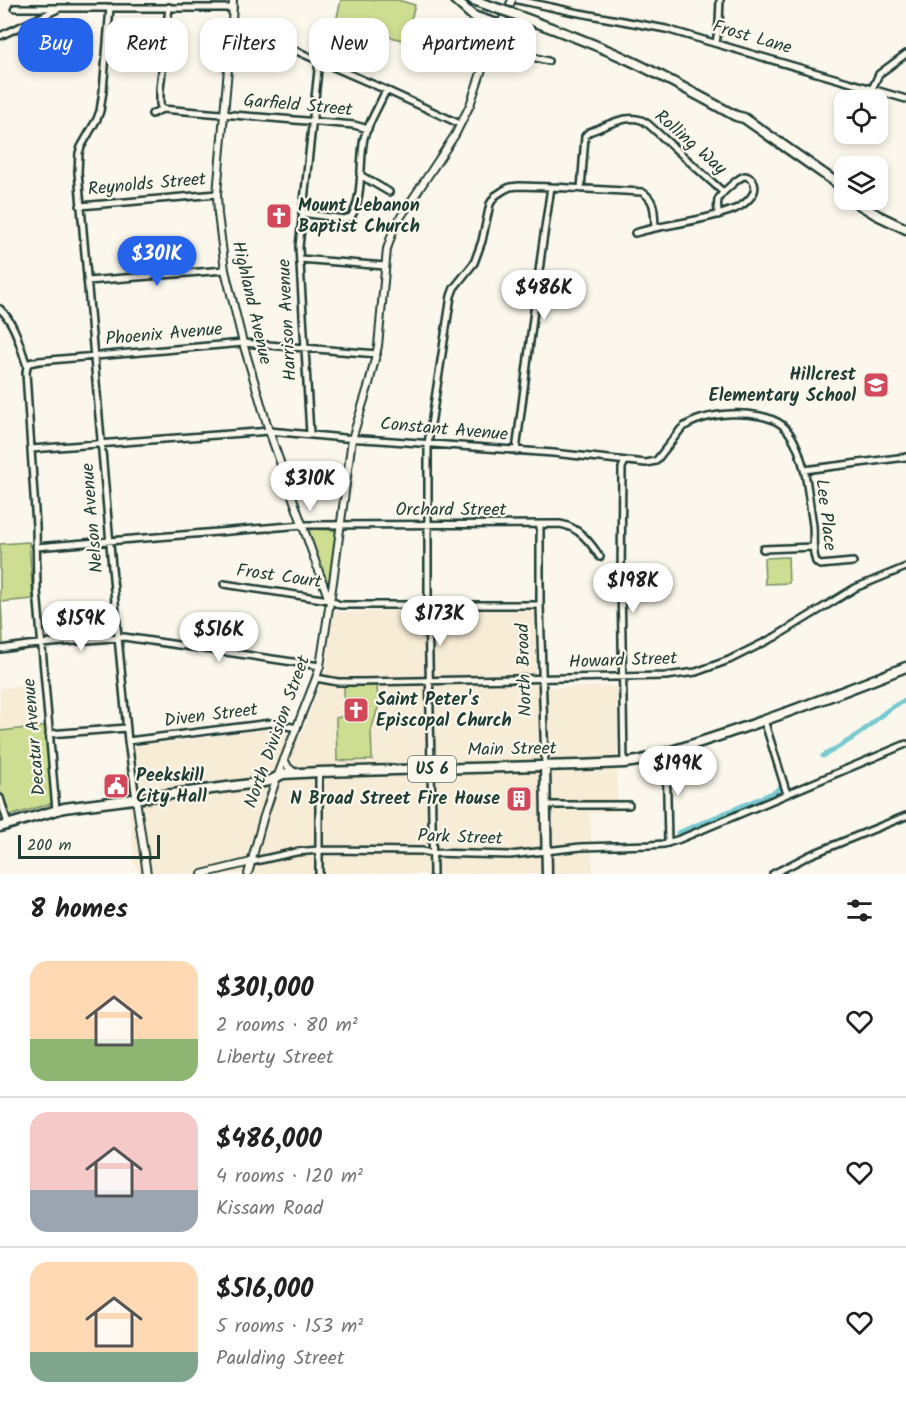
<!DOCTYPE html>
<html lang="en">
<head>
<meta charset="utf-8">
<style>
  :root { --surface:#fff; --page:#f6f6f6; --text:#222; --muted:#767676; --line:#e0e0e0; --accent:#2563eb }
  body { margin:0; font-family:Kalam,sans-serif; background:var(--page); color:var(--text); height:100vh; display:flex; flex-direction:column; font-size:22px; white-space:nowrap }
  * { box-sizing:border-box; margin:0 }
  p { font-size:20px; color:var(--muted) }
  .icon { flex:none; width:33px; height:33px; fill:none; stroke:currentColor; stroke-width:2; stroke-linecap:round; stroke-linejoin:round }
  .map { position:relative; height:874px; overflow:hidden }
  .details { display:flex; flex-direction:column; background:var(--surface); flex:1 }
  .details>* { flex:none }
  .hud { position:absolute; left:18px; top:18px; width:600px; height:54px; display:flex; gap:12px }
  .buttons { position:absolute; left:834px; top:90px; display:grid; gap:12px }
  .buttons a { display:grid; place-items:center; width:54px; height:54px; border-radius:12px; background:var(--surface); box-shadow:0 3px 9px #0003; font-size:30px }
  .scale { position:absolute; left:18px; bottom:15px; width:142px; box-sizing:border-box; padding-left:6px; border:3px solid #1f3d34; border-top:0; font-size:16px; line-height:21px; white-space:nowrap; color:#1f3d34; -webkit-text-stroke:4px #fbf7ec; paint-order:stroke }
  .price { position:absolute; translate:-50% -51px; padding:0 14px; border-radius:21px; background:#fff; color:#222; font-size:20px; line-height:39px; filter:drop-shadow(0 2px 3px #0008) }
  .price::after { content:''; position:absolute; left:50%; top:36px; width:18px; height:14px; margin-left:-9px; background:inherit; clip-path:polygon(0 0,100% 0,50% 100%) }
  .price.selected { background:var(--accent); color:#fff }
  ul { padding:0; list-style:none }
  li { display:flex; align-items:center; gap:18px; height:150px; padding:0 30px }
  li+li { border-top:2px solid var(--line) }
  li span { display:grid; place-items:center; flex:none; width:168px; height:120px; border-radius:18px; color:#555 }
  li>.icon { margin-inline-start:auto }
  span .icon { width:72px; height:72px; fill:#fffc; stroke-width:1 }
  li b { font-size:26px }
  h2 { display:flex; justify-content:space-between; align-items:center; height:72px; padding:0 30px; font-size:26px }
  .chip { padding:0 21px; border-radius:18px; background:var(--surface); box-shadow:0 3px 9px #0003; font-size:21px; line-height:54px }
  .chip.selected { background:var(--accent); color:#fff }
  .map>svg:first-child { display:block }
  .built { fill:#f7ecd6 }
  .green { fill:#cdde92; stroke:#768e63; stroke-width:1.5 }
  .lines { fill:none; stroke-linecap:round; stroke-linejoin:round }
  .canal { stroke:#78c9d0; stroke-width:5 }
  .minor-casing { stroke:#1f3d34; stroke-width:10 }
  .tertiary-casing { stroke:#1f3d34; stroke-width:10 }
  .primary-casing { stroke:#1f3d34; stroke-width:13 }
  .trunk-casing { stroke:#1f3d34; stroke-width:13 }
  .minor { stroke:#fbf7ec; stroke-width:5 }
  .tertiary { stroke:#fbf7ec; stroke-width:6 }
  .primary { stroke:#fbf7ec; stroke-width:8 }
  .trunk { stroke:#fbf7ec; stroke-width:8 }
  .trunk-bridge-casing { stroke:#1f3d34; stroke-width:13; stroke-linecap:butt }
  .trunk-bridge { stroke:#fbf7ec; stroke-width:8 }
  .labels { text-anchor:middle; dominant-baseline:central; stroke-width:4.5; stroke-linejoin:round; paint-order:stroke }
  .shield { fill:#fbf7ec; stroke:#61756b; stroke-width:1.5 }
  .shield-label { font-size:16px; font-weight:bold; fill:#1f3d34 }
  .street-label { font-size:18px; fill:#1f3d34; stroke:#fbf7ec }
  .poi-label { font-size:18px; font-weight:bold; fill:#1f3d34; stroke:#fbf7ec; text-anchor:start }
</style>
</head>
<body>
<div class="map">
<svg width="906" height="874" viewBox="0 0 906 874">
  <rect width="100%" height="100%" fill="#fbf7ec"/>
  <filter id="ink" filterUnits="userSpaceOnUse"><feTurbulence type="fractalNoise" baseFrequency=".0167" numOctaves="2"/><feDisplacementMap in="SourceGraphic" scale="12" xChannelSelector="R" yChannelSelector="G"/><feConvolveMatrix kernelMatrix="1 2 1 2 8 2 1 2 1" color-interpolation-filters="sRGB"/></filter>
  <g filter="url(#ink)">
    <path class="built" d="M534 609 536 688 617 686V812L590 813 593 874H139L134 861 123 748 269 729 301 735 327 667 333 612Z
      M34 685 35 699 33 700 34 710H37L38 727 0 730V688Z"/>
    <path class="green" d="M341 0H398L415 5 405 41 336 21Z
      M312 529 333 530 336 532 329 584H327L309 533V531Z
      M29 542 33 599 1 602 3 642 0 643V544Z
      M788 557 789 583 765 584 764 558Z
      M344 682 377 684 378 708 371 730 372 760 337 761 336 718 344 716Z
      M48 726 56 802 6 817 0 797V731Z"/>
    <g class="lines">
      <path class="canal" d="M823 756C839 747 857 737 871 724 881 715 893 705 906 700
        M678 833 775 792 780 787"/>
      <g class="minor-casing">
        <path id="minor" d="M518 0 574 12 666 29 906 99
          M110 7 103 91 100 111 97 119 81 147 79 153 78 172 118 637 128 741 136 799
          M15 8H233
          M232 23 386 90 460 124
          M0 36 58 9
          M716 43 719 23 720 0
          M490 46 548 61
          M872 89 879 74 906 54
          M162 109 160 104V89L169 7
          M152 114 162 109 354 125 368 129
          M360 175 389 192
          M581 189 585 136 589 132C607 126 632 110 648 124L723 192
          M80 206 217 194
          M302 213 344 219 351 217C364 197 359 161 364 138 368 124 380 104 386 90
          M635 233C668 223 703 222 735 209 744 205 760 193 753 181 752 179 747 176 745 176 740 176 719 195 718 200 717 205 718 210 718 215
          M300 259 385 266
          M87 281 225 270
          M0 309C16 324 20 347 27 366L26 373 36 526 37 590 56 810
          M27 366 29 363 39 361 243 343 377 354
          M310 434 299 247 319 61
          M31 449 269 431 344 438 379 440 553 453 646 463 656 461 681 429C702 411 760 408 782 425 792 433 799 450 802 462 806 473 807 486 809 498 810 507 812 517 813 526 814 536 812 548 815 558 816 563 816 562 820 565L853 562
          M516 451 542 248 551 187
          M804 470 906 457
          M540 525V605L545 766
          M36 547 303 525 560 524C579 527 590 542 600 557
          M763 549 814 547
          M224 584 329 600 340 605H540
          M0 649 28 645 124 637 320 666
          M316 678 338 682H362L666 676 696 672 729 660 775 637 855 588 906 567
          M764 720 787 794
          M49 734 127 728
          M128 741 271 723 297 728
          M666 752 668 843
          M624 763 621 579 622 468 625 461
          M319 772V874
          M0 798 8 824
          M546 805H629
          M251 862 296 852 319 850 422 851 432 853 510 855 581 847 650 845 664 844 680 839 906 744
          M433 874 428 606V444L451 296 454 288 474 263 482 241 490 204 495 196 504 190 510 187 519 186 551 187 642 192C656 200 654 213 655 227
          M773 874 810 855 906 816"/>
      </g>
      <g class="tertiary-casing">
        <path id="tertiary" d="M233 0 232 23 217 194 218 214 225 270 243 343 269 431 329 600
          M284 759 288 767 295 773
          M136 799 147 874
          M202 874 251 862
          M248 874 263 819 276 780 316 678 320 666 333 582 352 439 369 384 378 346 387 249 393 231 400 218 455 135 470 105 490 46 512 0"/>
      </g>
      <g class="primary-casing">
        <path id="primary" d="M545 766 547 874
          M0 827 64 808 258 783 269 781 283 774 319 772 578 765 624 763 638 761C729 735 818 702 906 667"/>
      </g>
      <g class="trunk-casing">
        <path id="trunk" d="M455 0 473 16 500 25
          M473 0 499 9
          M511 13C551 28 591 42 629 60 665 77 701 97 736 116L744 118 844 188
          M852 200 877 215 906 229"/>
      </g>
      <use href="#minor" class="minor"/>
      <use href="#tertiary" class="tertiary"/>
      <use href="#primary" class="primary"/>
      <use href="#trunk" class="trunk"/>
      <g class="trunk-bridge-casing">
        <path id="trunk-bridge" d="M499 9 511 13"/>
      </g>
      <use href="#trunk-bridge" class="trunk-bridge"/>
    </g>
  </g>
  <defs>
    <g id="church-square" transform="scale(1.35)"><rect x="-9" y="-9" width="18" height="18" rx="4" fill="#d1495b" stroke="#fbf7ec"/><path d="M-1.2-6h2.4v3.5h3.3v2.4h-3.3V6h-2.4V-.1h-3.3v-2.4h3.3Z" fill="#fff"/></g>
    <g id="school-square" transform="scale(1.35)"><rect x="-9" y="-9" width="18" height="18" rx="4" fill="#d1495b" stroke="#fbf7ec"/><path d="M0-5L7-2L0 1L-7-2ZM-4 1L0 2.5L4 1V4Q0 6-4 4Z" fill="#fff"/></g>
    <g id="civic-square" transform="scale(1.35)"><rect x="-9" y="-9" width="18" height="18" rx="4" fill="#d1495b" stroke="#fbf7ec"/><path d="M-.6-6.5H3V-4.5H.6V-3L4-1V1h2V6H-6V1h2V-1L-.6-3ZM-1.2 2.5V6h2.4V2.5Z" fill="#fff"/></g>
    <g id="building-square" transform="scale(1.35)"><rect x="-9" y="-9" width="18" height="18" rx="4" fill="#d1495b" stroke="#fbf7ec"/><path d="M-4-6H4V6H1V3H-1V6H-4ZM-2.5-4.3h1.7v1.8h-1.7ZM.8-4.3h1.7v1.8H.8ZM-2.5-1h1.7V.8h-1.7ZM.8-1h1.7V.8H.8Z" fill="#fff"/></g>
  </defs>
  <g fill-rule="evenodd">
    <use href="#church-square" x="279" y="216"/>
    <use href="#school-square" x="876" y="385"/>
    <use href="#church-square" x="356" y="710"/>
    <use href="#civic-square" x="116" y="786"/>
    <use href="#building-square" x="519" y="799"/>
  </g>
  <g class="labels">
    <rect class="shield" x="408" y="756" width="48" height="26" rx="4.5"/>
    <g class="shield-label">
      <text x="432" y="769">US 6</text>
    </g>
    <g class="street-label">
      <text transform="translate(752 38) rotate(16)">Frost Lane</text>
      <text transform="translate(298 106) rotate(5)">Garfield Street</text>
      <text transform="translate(690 143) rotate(41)">Rolling Way</text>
      <text transform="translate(147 185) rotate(-5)">Reynolds Street</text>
      <text transform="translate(251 303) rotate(77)">Highland Avenue</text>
      <text transform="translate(288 320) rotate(-93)">Harrison Avenue</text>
      <text transform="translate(164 335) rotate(-5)">Phoenix Avenue</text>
      <text transform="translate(444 430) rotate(5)">Constant Avenue</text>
      <text x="451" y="510">Orchard Street</text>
      <text transform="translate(825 515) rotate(83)">Lee Place</text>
      <text transform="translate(93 518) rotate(-95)">Nelson Avenue</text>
      <text transform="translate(279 577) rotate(8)">Frost Court</text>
      <text transform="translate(623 661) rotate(-2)">Howard Street</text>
      <text transform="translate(525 670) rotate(-92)">North Broad</text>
      <text transform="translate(211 716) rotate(-7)">Diven Street</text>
      <text transform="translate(278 732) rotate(-70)">North Division Street</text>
      <text transform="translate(35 737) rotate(-95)">Decatur Avenue</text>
      <text transform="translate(512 750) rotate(-1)">Main Street</text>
      <text transform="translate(460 838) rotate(2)">Park Street</text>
    </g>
    <g class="poi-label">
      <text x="298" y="206">Mount Lebanon<tspan x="298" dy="21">Baptist Church</tspan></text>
      <text x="856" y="375" text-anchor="end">Hillcrest<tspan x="856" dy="21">Elementary School</tspan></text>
      <text x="376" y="700">Saint Peter's<tspan x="376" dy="21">Episcopal Church</tspan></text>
      <text x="136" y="776">Peekskill<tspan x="136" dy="21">City Hall</tspan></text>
      <text x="500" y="799" text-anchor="end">N Broad Street Fire House</text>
    </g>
  </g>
</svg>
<div class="buttons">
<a><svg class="icon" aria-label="locate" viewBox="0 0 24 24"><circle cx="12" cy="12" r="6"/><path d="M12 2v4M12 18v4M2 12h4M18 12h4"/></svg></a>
<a><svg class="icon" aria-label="layers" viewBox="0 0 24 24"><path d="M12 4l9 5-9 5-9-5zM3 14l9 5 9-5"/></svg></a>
</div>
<div class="scale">200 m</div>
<b class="price selected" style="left:157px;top:287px">$301K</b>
<b class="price" style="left:544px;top:321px">$486K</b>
<b class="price" style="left:310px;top:512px">$310K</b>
<b class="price" style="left:633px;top:614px">$198K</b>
<b class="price" style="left:440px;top:647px">$173K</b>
<b class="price" style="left:81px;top:652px">$159K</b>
<b class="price" style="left:219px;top:663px">$516K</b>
<b class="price" style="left:678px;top:797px">$199K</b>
<div class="hud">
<a class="chip selected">Buy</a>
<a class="chip">Rent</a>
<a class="chip">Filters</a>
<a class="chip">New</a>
<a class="chip">Apartment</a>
</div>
</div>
<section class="details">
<h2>8 homes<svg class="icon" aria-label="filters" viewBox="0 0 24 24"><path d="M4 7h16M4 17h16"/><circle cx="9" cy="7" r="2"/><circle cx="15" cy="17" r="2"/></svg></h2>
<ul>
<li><span style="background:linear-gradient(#ffd9b3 65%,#8fb573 0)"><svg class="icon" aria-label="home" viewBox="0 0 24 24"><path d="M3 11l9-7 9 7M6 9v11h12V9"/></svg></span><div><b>$301,000</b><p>2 rooms · 80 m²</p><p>Liberty Street</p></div><svg class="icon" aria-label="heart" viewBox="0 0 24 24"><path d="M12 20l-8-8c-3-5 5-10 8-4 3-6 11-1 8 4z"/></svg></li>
<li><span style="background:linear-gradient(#f6c9c9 65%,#9aa5b1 0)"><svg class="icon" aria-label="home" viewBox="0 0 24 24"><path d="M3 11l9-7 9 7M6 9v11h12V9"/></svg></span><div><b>$486,000</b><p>4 rooms · 120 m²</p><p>Kissam Road</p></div><svg class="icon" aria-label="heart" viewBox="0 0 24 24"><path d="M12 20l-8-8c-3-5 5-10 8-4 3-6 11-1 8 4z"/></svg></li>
<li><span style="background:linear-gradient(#ffd9b3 75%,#7fa58c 0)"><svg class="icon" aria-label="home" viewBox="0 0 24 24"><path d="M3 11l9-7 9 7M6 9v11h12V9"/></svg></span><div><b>$516,000</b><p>5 rooms · 153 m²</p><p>Paulding Street</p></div><svg class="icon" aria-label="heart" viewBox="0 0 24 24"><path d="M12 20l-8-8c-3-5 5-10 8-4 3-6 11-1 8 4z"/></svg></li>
</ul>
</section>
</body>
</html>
